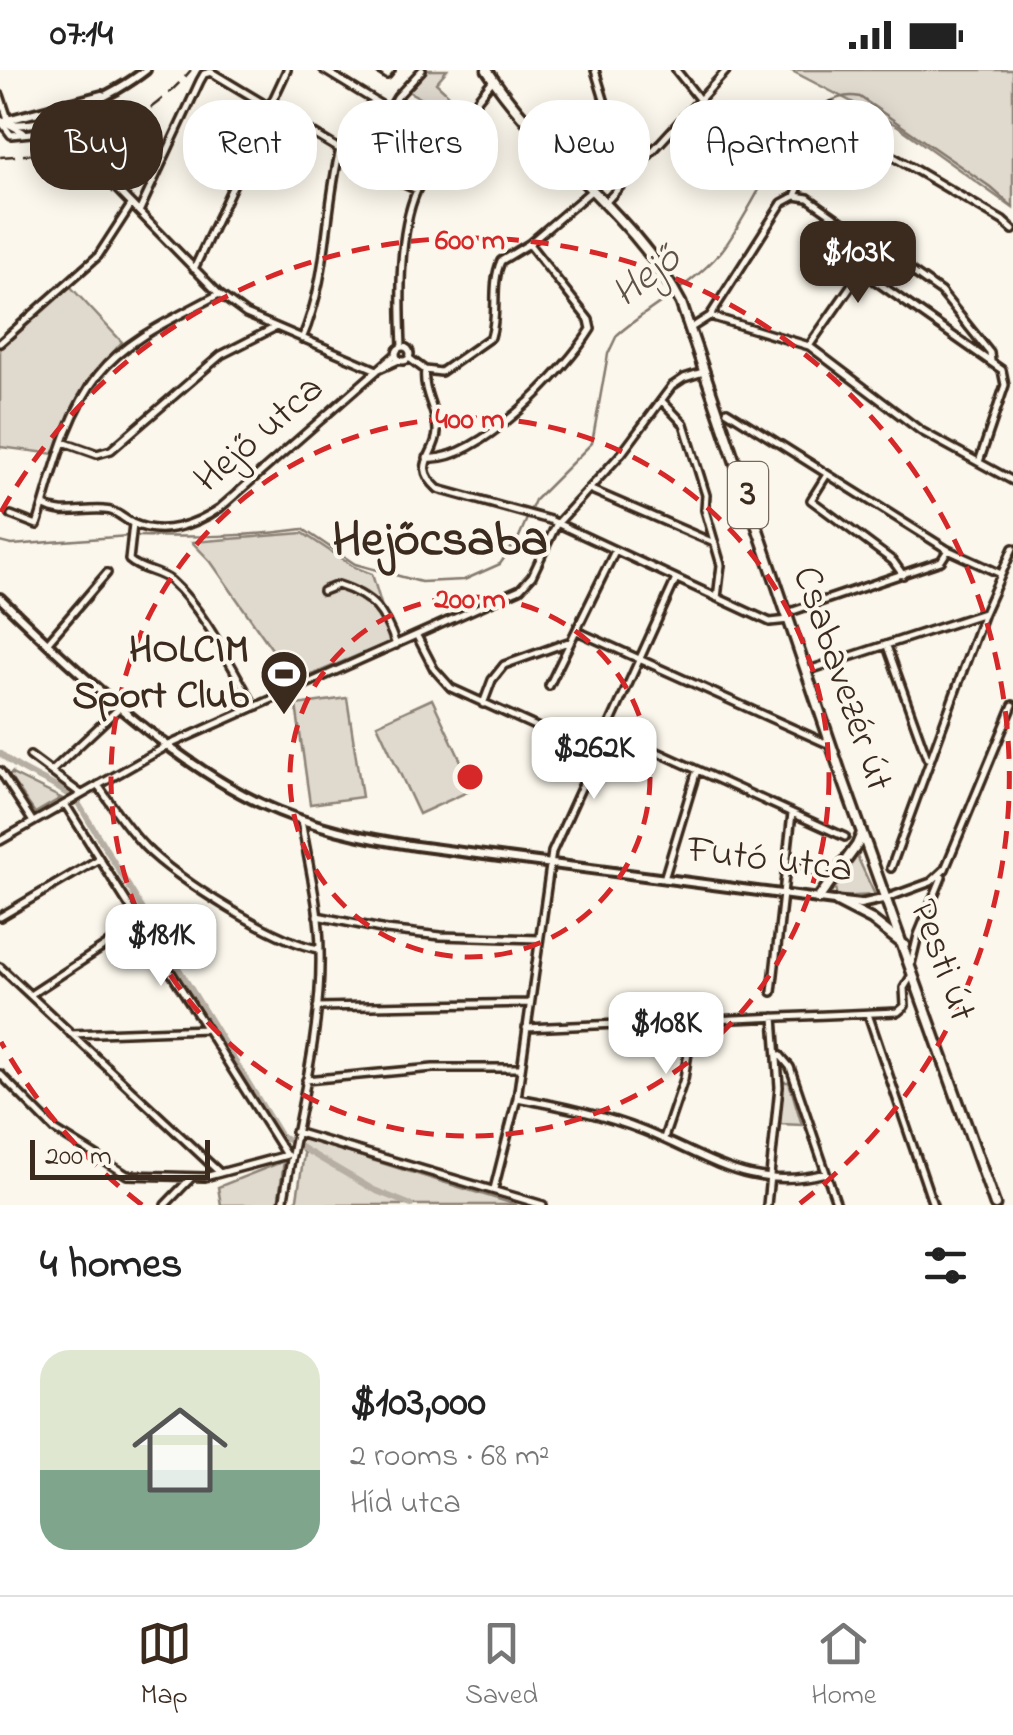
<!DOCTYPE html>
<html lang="en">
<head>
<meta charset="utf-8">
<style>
  :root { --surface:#fff; --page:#f6f6f6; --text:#222; --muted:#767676; --line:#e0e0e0; --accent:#3b2a1e }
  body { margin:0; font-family:"Indie Flower",sans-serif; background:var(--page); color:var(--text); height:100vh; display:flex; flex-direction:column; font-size:38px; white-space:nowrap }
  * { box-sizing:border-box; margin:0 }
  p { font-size:32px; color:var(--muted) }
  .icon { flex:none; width:55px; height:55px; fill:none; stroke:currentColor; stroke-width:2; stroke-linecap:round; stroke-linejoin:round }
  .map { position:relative; height:1135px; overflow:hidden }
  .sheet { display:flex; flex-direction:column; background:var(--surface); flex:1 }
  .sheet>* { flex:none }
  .guide { position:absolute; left:30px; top:30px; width:955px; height:90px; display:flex; gap:20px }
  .scale { position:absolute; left:30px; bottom:25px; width:180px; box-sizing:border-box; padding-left:10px; border:5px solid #3b2a1e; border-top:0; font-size:28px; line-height:35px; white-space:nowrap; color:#3b2a1e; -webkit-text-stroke:8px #fbf7ec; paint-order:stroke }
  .price { position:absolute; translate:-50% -85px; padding:0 22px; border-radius:20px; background:#fff; color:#222; font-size:32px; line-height:65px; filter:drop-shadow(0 2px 5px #0008) }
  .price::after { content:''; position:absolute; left:50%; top:60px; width:30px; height:22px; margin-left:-15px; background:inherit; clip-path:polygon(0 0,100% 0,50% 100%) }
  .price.active { background:var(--accent); color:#fff }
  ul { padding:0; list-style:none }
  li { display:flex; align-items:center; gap:30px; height:250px; padding:0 40px }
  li+li { border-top:2px solid var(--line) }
  li span { display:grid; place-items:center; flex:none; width:280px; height:200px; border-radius:30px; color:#555 }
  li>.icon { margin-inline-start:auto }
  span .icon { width:120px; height:120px; fill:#fffc; stroke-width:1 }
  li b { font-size:42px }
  h2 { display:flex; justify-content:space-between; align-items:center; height:120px; padding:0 40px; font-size:42px }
  .tag { padding:0 35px; border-radius:40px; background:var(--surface); box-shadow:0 5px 25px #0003; font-size:35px; line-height:90px }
  .tag.active { background:var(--accent); color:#fff }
  .status { display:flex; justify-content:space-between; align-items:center; height:70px; padding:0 50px; background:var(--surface); direction:ltr }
  .status svg { height:28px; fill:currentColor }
  .tab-bar { display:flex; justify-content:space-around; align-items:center; height:140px; border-top:2px solid var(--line); background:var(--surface); font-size:28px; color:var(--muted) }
  .tab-bar a { display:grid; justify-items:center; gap:5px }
  .tab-bar .active { color:var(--accent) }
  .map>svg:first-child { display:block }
  .green { fill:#dfd9ce; stroke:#8d8276; stroke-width:2.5 }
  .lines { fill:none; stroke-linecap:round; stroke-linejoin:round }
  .stream { stroke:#85796d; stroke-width:2.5 }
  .canal { stroke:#b6aea2; stroke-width:6 }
  .minor-casing { stroke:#3b2a1e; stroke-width:12 }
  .tertiary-casing { stroke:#3b2a1e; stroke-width:14 }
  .secondary-casing { stroke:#3b2a1e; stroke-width:14 }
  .primary-casing { stroke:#3b2a1e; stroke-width:15 }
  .minor { stroke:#fbf7ec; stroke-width:5 }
  .tertiary { stroke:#fbf7ec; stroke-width:6 }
  .secondary { stroke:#fbf7ec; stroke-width:6 }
  .primary { stroke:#fbf7ec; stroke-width:8 }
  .rail { stroke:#3b2a1e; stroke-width:2.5; stroke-dasharray:15 8; stroke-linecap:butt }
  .ring { fill:none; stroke:#d62828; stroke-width:5; stroke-dasharray:18 12 }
  .labels { text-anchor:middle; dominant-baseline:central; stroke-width:8; stroke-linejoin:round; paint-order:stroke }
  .shield { fill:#fbf7ec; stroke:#75685c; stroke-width:2.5 }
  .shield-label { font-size:38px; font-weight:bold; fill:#3b2a1e }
  .street-label { font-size:40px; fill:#3b2a1e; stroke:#fbf7ec }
  .poi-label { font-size:40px; font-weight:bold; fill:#3b2a1e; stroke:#fbf7ec; text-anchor:end }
  .water-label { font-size:42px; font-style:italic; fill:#605246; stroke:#fbf7ec }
  .district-label { font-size:50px; font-weight:bold; fill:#3b2a1e; stroke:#fbf7ec }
  .centre { fill:#d62828; stroke:#fbf7ec; stroke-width:5 }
  .ring-label { font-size:30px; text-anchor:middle; font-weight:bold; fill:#d62828; stroke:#fbf7ec; stroke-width:8; stroke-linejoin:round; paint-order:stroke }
</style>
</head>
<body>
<div class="status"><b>07:14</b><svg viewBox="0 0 49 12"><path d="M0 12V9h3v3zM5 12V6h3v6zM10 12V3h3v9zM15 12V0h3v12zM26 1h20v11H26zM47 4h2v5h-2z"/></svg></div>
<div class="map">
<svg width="1013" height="1135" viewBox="0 0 1013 1135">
  <rect width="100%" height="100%" fill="#fbf7ec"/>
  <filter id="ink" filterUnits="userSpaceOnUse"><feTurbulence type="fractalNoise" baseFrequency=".01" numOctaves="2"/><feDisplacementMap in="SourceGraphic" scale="20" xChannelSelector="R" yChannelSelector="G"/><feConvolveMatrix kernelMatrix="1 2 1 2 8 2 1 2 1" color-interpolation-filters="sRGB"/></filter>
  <g filter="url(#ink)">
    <path class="green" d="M424 0H447L436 13 448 24 438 38 406 20Z
      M790 0H1013V138L898 56Z
      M476 52 491 65 477 81 462 69Z
      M69 215 122 272 86 313 54 384 0 377V277Z
      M303 463 354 497 372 504 392 571 295 612 211 492 192 472Z
      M347 628 362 727 310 734 296 635Z
      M432 629 474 719 419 744 377 654Z
      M12 703V704L61 728 35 743 9 706Z
      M857 786 875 825 837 827 835 818Z
      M782 1012H789L802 1055 780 1054Z
      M301 1068 517 1135H296L304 1084 298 1074Z
      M284 1091 278 1135H221L218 1117Z"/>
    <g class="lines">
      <path class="stream" d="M136 466C193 467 246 467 303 459L355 494 421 512 464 510 500 494 519 467 535 430 592 373 608 284 617 265C649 237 690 217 719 184 753 146 799 13 860 27L989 116 1013 137
        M0 472 12 475 128 466"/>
      <path class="canal" d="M0 683C24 706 56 711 78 733L280 1065 374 1120 411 1135"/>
      <g class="minor-casing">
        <path id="minor" d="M324 0 445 74
          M380 0 387 5 391 0
          M595 0 612 56 652 81
          M676 0 699 29
          M0 25 10 55 23 62
          M831 36 885 82 1003 151 1013 160
          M388 42 397 27 422 0
          M2 53 11 65 52 61 67 68 219 224 246 244 377 300 399 290
          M65 65 64 61 97 32
          M795 126 808 128 941 222 990 283 991 291
          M604 134 727 0
          M139 142 200 11 204 4 211 2 369 97 417 120
          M194 199 287 0
          M861 201 1002 300 1005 315 979 392
          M710 246 809 276 921 361 1013 411
          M691 258 710 246 782 133 795 126 817 73
          M302 269C329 205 324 145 340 79
          M0 273 98 186 131 135
          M809 276 878 177
          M396 284a7 7 0 1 1 14 0a7 7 0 1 1-14 0Z
          M402 277C400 231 398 162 417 120 434 81 466 44 493 10
          M409 288 425 300C422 323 438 342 437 362 436 386 411 394 438 419L550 450 770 552 789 550
          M425 300 441 302 491 267C499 242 490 216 501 191L529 174 591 121
          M662 331 684 354 706 425 705 440 721 495 717 528
          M727 341 948 480 1001 504
          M63 372 97 384 111 380 221 285 276 257
          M427 388C478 393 566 300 591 259L589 250 529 174
          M826 406 811 430 893 491 903 505
          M589 419 714 473
          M43 435C62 447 83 438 104 440 116 440 122 448 132 453 162 467 195 455 220 438L396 284
          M11 445 37 455C53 405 65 347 98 305 127 268 179 246 219 224
          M133 454 129 490C141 501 159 501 171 511 205 541 231 597 255 637
          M323 521 338 515C373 526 385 542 396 575
          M787 543 941 491 948 480
          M577 561 830 675
          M417 566 434 599 451 618 596 684
          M48 572 107 503
          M887 576 927 688
          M806 601 984 543
          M549 616 615 481
          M483 634 492 610 504 595 571 571
          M607 659 845 767
          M30 686 81 724
          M53 700 120 637
          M0 701 33 752
          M98 715C112 736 127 758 145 777 176 809 277 873 319 879
          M65 734 286 1085
          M0 771 169 675 520 519 532 506 556 455 622 383 672 316 684 308 703 302
          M785 794 816 800
          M891 798 984 543 1013 478
          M664 809 697 700
          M887 828 931 812 945 799 1013 635
          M317 846 386 860 441 866 539 869
          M0 847 99 789
          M911 894 918 865 942 807
          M0 897 220 1103
          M772 922 792 743
          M30 925 140 853
          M317 937 529 933
          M868 944 933 1135
          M526 958 898 942 905 936 904 918 913 903
          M71 964 207 959
          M780 985 790 997 837 1135
          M0 1004 55 1060 127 1105 205 1107 287 1085
          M306 1010 433 998H521
          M517 1028C560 1036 604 1045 644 1061 711 1088 750 1122 826 1103
          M295 1062 543 1135
          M664 1068 684 1009 693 950
          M494 1119 517 1028 552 782 676 509
          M165 1135 191 1108
          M283 1135C296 1051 322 966 320 881 320 838 308 793 301 750
          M767 1135 779 1017 774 947"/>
      </g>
      <g class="tertiary-casing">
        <path id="tertiary" d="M0 52 102 25
          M1 52C40 65 117 23 146 0"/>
      </g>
      <g class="secondary-casing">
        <path id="secondary" d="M0 528C71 597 173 693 262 734 312 757 363 768 416 776L834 831 860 834 887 828"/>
      </g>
      <g class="primary-casing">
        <path id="primary" d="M487 0C542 85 634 143 681 233L840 701 995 1135
          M818 829 857 775 862 763
          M837 832 872 850 904 875"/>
      </g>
      <use href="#minor" class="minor"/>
      <use href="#tertiary" class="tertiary"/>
      <use href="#secondary" class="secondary"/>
      <use href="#primary" class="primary"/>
      <path class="rail" d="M0 87C75 84 142 58 191 0"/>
    </g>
  </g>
  <g class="ring">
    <circle cx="470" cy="707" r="180"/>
    <circle cx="470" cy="707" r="359"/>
    <path d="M142 1135A539 539 0 0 1 1 972M1 442A539 539 0 1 1 798 1135"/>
  </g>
  <defs>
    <g id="stadium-pin" transform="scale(2.5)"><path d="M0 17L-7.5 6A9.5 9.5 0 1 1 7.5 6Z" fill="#3b2a1e" stroke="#fbf7ec"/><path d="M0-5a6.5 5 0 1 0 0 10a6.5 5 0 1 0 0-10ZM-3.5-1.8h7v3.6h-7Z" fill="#fff"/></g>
  </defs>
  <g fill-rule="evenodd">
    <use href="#stadium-pin" x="284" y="604"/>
  </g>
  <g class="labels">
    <rect class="shield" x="728" y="392" width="40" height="66" rx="8"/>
    <g class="shield-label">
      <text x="748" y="425">3</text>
    </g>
    <g class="street-label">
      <text transform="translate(260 365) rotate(-41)">Hejő utca</text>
      <text transform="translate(841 609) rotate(71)">Csabavezér út</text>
      <text transform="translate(770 791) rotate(7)">Futó utca</text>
      <text transform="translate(941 891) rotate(70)">Pesti út</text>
    </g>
    <g class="poi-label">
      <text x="249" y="581">HOLCIM<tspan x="249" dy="46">Sport Club</tspan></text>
    </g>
    <g class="water-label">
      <text transform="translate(647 207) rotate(-38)">Hejő</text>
    </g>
    <g class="district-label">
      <text x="440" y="471">Hejőcsaba</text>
    </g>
  </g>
  <circle cx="470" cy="707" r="15" class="centre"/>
  <g class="ring-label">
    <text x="470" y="179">600 m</text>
    <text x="470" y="358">400 m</text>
    <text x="470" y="538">200 m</text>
  </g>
</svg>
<div class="scale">200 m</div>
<b class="price active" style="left:858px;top:236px">$103K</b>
<b class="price" style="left:594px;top:732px">$262K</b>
<b class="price" style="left:161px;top:919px">$181K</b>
<b class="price" style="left:666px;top:1007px">$108K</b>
<div class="guide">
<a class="tag active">Buy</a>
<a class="tag">Rent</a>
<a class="tag">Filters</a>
<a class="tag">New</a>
<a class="tag">Apartment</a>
</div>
</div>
<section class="sheet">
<h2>4 homes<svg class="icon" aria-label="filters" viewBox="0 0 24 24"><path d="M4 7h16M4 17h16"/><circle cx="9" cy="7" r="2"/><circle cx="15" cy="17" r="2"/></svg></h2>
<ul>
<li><span style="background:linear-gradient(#dfe7d0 60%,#7fa58c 0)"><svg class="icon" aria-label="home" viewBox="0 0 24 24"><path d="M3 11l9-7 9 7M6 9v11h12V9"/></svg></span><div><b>$103,000</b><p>2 rooms · 68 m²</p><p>Híd utca</p></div></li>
</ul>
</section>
<nav class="tab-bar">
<a class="active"><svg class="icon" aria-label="map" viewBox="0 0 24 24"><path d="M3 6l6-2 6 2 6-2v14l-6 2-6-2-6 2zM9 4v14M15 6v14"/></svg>Map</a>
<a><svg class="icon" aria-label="saved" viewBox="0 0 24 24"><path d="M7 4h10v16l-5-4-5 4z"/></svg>Saved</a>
<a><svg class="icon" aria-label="home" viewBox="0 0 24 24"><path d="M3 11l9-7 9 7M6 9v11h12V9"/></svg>Home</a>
</nav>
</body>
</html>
